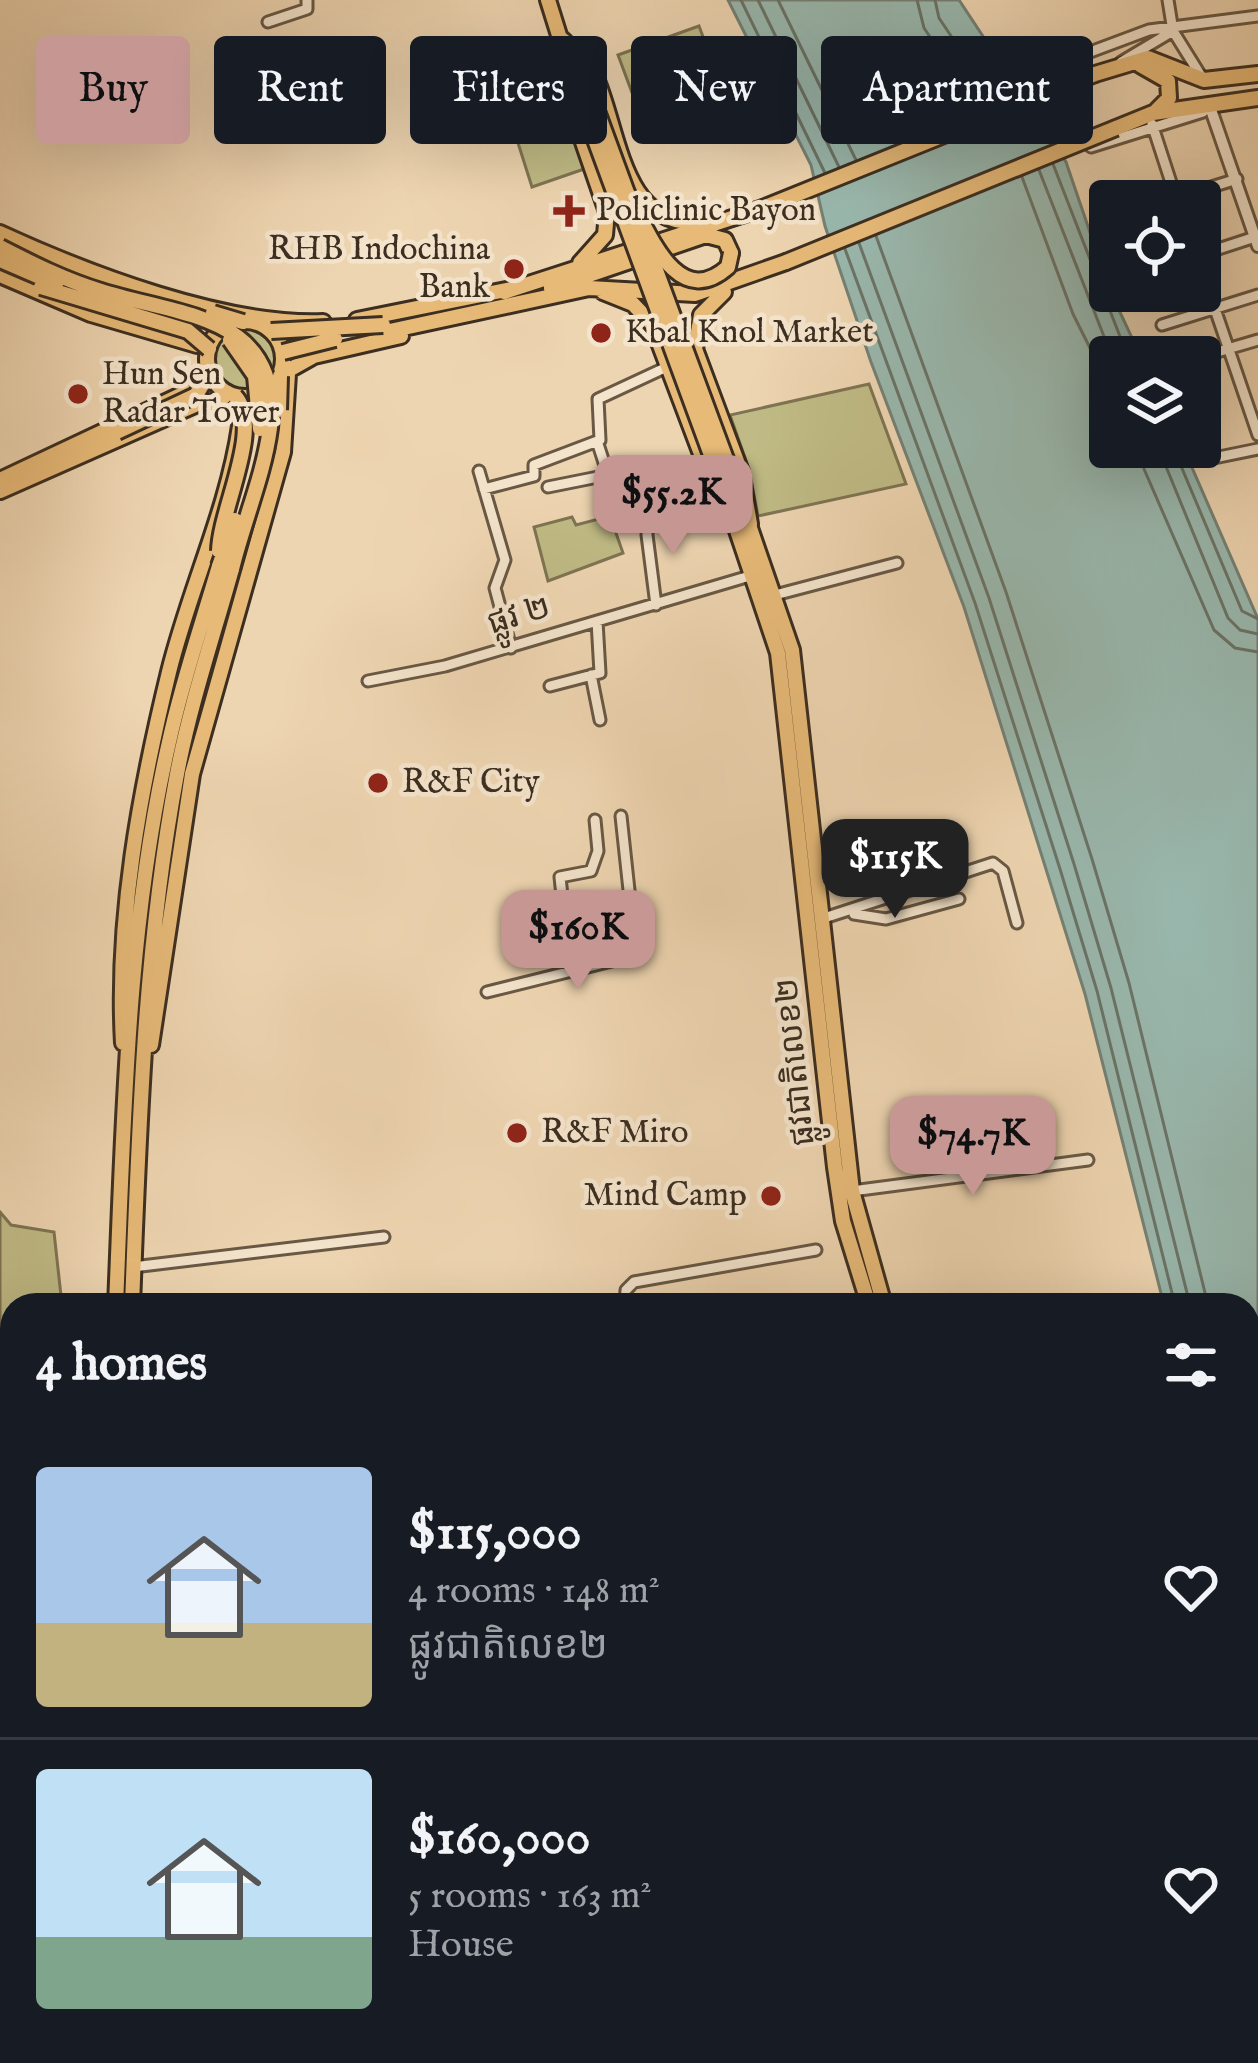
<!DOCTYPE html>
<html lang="en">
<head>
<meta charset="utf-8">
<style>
  :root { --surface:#171b24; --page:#242831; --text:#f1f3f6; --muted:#9ea1a6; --line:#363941; --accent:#c59692 }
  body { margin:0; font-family:"IM FELL English","Noto Sans Khmer",serif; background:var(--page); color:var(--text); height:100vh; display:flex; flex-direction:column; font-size:45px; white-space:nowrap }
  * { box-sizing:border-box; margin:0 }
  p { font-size:39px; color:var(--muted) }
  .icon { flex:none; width:66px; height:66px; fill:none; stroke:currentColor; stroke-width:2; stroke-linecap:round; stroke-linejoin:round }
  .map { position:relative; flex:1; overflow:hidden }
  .drawer { position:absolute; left:0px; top:1293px; width:1260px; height:771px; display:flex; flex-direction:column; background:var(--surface); border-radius:36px 36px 0 0; box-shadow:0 12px 48px #0002 }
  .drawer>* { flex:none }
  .hud { position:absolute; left:36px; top:36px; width:1188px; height:108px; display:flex; gap:24px }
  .controls { position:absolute; left:1089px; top:180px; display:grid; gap:24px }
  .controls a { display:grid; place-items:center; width:132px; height:132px; border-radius:12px; background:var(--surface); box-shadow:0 12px 48px #0002; font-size:60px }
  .price { position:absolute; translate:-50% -102px; padding:0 27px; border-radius:24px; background:var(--accent); color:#111; font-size:39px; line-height:78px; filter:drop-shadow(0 3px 6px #0008) }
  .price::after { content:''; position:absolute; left:50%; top:72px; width:36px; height:27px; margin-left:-18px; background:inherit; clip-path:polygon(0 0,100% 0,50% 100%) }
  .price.current { background:#222; color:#fff }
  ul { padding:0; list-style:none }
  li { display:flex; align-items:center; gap:36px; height:300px; padding:0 36px }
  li+li { border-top:3px solid var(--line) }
  li span { display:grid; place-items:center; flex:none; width:336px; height:240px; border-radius:12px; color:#555 }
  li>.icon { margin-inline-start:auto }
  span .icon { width:144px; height:144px; fill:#fffc; stroke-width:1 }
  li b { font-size:51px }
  h2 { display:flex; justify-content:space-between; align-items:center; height:144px; padding:0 36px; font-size:51px }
  .chip { padding:0 42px; border-radius:12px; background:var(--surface); box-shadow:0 12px 48px #0002; font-size:42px; line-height:108px }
  .chip.current { background:var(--accent); color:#111 }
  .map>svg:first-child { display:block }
  .green { fill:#c0bb86; stroke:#7e7453; stroke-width:3 }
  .water { fill:#99b8ae; stroke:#748175; stroke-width:3 }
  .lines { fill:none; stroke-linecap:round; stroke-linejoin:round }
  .shore { stroke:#6a7367; stroke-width:3 }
  .minor-casing { stroke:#685844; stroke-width:15 }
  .tertiary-casing { stroke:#685844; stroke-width:16 }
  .primary-casing { stroke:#3c2e20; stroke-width:20 }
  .trunk-casing { stroke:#3c2e20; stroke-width:20 }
  .minor { stroke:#f4e4cc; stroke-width:9 }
  .tertiary { stroke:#f4e4cc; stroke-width:10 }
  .primary { stroke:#e7ba78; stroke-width:14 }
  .trunk { stroke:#e7ba78; stroke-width:14 }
  .primary-bridge-casing { stroke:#3c2e20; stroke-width:20; stroke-linecap:butt }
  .trunk-bridge-casing { stroke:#3c2e20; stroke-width:20; stroke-linecap:butt }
  .primary-bridge { stroke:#e7ba78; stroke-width:14 }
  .trunk-bridge { stroke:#e7ba78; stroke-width:14 }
  .poi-dot { fill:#8f2418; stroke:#f4e4cc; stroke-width:4.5 }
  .labels { text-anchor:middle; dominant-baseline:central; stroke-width:9; stroke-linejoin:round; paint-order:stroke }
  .poi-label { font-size:33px; fill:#3c2e20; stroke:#f4e4cc; text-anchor:start }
  .street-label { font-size:33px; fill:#3c2e20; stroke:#f4e4cc }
</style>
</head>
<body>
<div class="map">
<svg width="1258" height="2063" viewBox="0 0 1258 2063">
  <rect width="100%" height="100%" fill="#eed5b1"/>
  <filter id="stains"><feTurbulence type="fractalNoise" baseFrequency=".00167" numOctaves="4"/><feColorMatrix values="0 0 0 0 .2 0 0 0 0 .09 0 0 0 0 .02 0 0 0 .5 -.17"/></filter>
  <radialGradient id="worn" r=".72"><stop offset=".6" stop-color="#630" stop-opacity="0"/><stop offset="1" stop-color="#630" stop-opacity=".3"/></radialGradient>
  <path class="green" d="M699 26 718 77 637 106 618 55Z
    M570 124 587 168 532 187 518 143Z
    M214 359a31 31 0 1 1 62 0a31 31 0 1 1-62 0Z
    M869 384 906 484 758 516 749 469 730 415Z
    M610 516 623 553 548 581 534 527 572 517 576 525Z
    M0 1212 11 1225 54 1232 62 1305H12V1404L0 1405Z"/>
  <path class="water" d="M728 0H959L1066 162 1110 291 1141 357H1110V447H1183L1258 619V1590L1248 1556V1305H1164L1085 994 964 607 871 362 825 226 811 165Z"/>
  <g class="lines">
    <path class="shore" d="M741 0 825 173
      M758 0 839 167
      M778 0 856 160
      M917 0 924 28 979 110
      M935 0 939 18 996 103
      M1053 164 1128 357
      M1039 170 1112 357
      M1022 177 1073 314 1110 388
      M876 236 1006 592 1092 859 1129 983 1208 1305
      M859 243 989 598 1074 864 1111 988 1190 1305
      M845 249 975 603 1060 869 1097 991 1175 1305
      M1140 447 1144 469 1214 630 1235 648 1258 652
      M1158 447 1228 618 1240 630 1258 634
      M1173 447 1242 611 1258 619"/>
    <g class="minor-casing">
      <path id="minor" d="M1168 0 1173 31 1201 76
        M268 22 307 9V0
        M1121 62 1173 31
        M1209 105 1203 112 1091 147 1057 74 1058 64 1149 30 1258 16
        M1152 124 1177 201
        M1176 198 1237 179
        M1200 255 1255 237
        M1200 265 1258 435
        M1162 325 1258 295
        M1200 357 1258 340
        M1200 423 1214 458 1258 449
        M479 471 505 560 495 588 511 648
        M548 487 608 475 597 441
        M484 489 534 476V465L600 440 598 399 669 366
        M775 595 897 563
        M656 605 647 535 649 503 664 488
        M591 675 600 720
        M368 681 445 666 753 575
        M550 686 600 673 597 621
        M562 896 560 877 591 871 598 851 595 820
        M854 914 886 919 959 899
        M821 919 993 863 1003 871 1017 923
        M593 924 634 916
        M511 949 564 942 570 970
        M487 992 636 955 621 816
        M852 1191 1088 1160
        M133 1267 384 1237
        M625 1305 626 1290 634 1282 816 1250
        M641 2052 643 2063
        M738 2052 743 2063
        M821 2052 824 2063
        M531 2063 600 2052
        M1079 2063 1115 2052"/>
    </g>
    <g class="tertiary-casing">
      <path id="tertiary" d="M1209 104 1258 246"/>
    </g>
    <g class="primary-casing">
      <path id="primary" d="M548 0 572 77
        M730 470 792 650 852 1191 884 1305
        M718 474 778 653 835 1167 843 1221 869 1305
        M1150 2052 1154 2063
        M1164 2052 1168 2063"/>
    </g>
    <g class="trunk-casing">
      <path id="trunk" d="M563 40C573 50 587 61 594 74 619 127 620 225 696 222
        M563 40 562 81 607 212 605 235 580 263
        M1140 65 1168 81 1169 98 1157 110
        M1095 74 1148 58 1204 80 1258 74
        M1116 128 1153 113 1258 98
        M0 233C89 274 225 326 323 322
        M0 275 91 314 197 345
        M551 288 706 235 725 240 731 253
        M504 292 763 208
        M603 292 633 304 652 324 712 483 737 528
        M724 292 701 315 695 349 741 472 750 524
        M357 320 511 289
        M207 359a38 38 0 1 1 76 0a38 38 0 1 1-76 0Z
        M385 332 589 288 695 294 786 262
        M289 370 314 356 401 336
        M0 480 187 392
        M0 491 197 404C222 397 244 408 268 398
        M123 1043C116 920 140 791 169 672 189 590 228 509 240 426
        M151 1045 192 774 283 452 288 374
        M116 1305C124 1118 127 925 169 742 182 682 202 624 219 566
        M132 1305C139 1128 144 949 177 774 190 705 213 637 232 569
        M91 2063V2052
        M106 2063 107 2052"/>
    </g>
    <use href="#minor" class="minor"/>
    <use href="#tertiary" class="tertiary"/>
    <use href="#primary" class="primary"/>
    <use href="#trunk" class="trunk"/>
    <g class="primary-bridge-casing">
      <path id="primary-bridge" d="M583 73 630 201
        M572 77 718 474
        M640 227 730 470"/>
    </g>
    <g class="trunk-bridge-casing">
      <path id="trunk-bridge" d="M627 193C646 225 675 314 728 267L731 253
        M763 208 1095 74
        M0 247C33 264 65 280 101 291 179 316 283 314 270 428 264 475 243 523 232 569
        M0 260 56 284
        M786 262 1116 128
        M41 287 188 331 209 349
        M213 313 243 322
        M271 331 383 325
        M230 340 255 376 260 429
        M283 352 335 339
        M279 410 280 376
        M117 432 196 395 210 372
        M219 551C220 508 264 428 235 396
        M219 566 235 520"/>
    </g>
    <use href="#primary-bridge" class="primary-bridge"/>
    <use href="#trunk-bridge" class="trunk-bridge"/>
  </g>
  <g class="poi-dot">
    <path d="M563 193h12v12h12v12h-12v12h-12v-12h-12v-12h12z"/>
    <circle cx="514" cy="269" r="12"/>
    <circle cx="601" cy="333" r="12"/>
    <circle cx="78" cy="394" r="12"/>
    <circle cx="378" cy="783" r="12"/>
    <circle cx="517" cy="1133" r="12"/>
    <circle cx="771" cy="1196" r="12"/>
  </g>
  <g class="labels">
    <g class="poi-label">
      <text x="596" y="211">Policlinic Bayon</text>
      <text x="490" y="250" text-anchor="end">RHB Indochina<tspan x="490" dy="38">Bank</tspan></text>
      <text x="625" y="333">Kbal Knol Market</text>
      <text x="102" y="375">Hun Sen<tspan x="102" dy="38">Radar Tower</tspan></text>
      <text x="402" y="783">R&amp;F City</text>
      <text x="541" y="1133">R&amp;F Miro</text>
      <text x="747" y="1196" text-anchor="end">Mind Camp</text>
    </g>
    <g class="street-label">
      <text transform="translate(519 616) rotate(-17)">ផ្លូវ ២</text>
      <text transform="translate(796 1062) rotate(-96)">ផ្លូវជាតិលេខ២</text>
    </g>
  </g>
  <rect width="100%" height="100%" filter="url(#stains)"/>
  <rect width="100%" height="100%" fill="url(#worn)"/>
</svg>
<div class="controls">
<a><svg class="icon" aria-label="locate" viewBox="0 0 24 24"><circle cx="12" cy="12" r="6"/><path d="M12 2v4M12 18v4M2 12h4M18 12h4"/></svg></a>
<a><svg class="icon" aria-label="layers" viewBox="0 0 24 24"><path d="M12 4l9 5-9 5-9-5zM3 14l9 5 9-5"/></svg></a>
</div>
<b class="price" style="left:673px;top:557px">$55.2K</b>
<b class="price current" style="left:895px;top:921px">$115K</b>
<b class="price" style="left:578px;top:992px">$160K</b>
<b class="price" style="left:973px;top:1198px">$74.7K</b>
<div class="hud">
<a class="chip current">Buy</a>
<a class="chip">Rent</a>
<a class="chip">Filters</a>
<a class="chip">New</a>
<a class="chip">Apartment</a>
</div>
<section class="drawer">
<h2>4 homes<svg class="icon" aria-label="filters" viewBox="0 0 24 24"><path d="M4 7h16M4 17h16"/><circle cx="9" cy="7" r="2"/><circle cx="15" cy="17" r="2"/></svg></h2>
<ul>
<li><span style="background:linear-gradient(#a9c7e8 65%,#c2b280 0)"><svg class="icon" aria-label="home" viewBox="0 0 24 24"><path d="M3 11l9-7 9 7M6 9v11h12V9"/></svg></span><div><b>$115,000</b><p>4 rooms · 148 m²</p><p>ផ្លូវជាតិលេខ២</p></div><svg class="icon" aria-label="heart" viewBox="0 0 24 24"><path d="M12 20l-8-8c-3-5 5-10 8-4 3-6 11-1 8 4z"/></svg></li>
<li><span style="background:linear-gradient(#bfe0f5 70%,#7fa58c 0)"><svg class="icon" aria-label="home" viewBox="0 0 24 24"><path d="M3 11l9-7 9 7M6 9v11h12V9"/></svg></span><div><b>$160,000</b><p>5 rooms · 163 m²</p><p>House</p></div><svg class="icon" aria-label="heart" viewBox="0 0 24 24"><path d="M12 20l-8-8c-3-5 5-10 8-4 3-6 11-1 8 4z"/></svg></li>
</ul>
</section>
</div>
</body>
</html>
